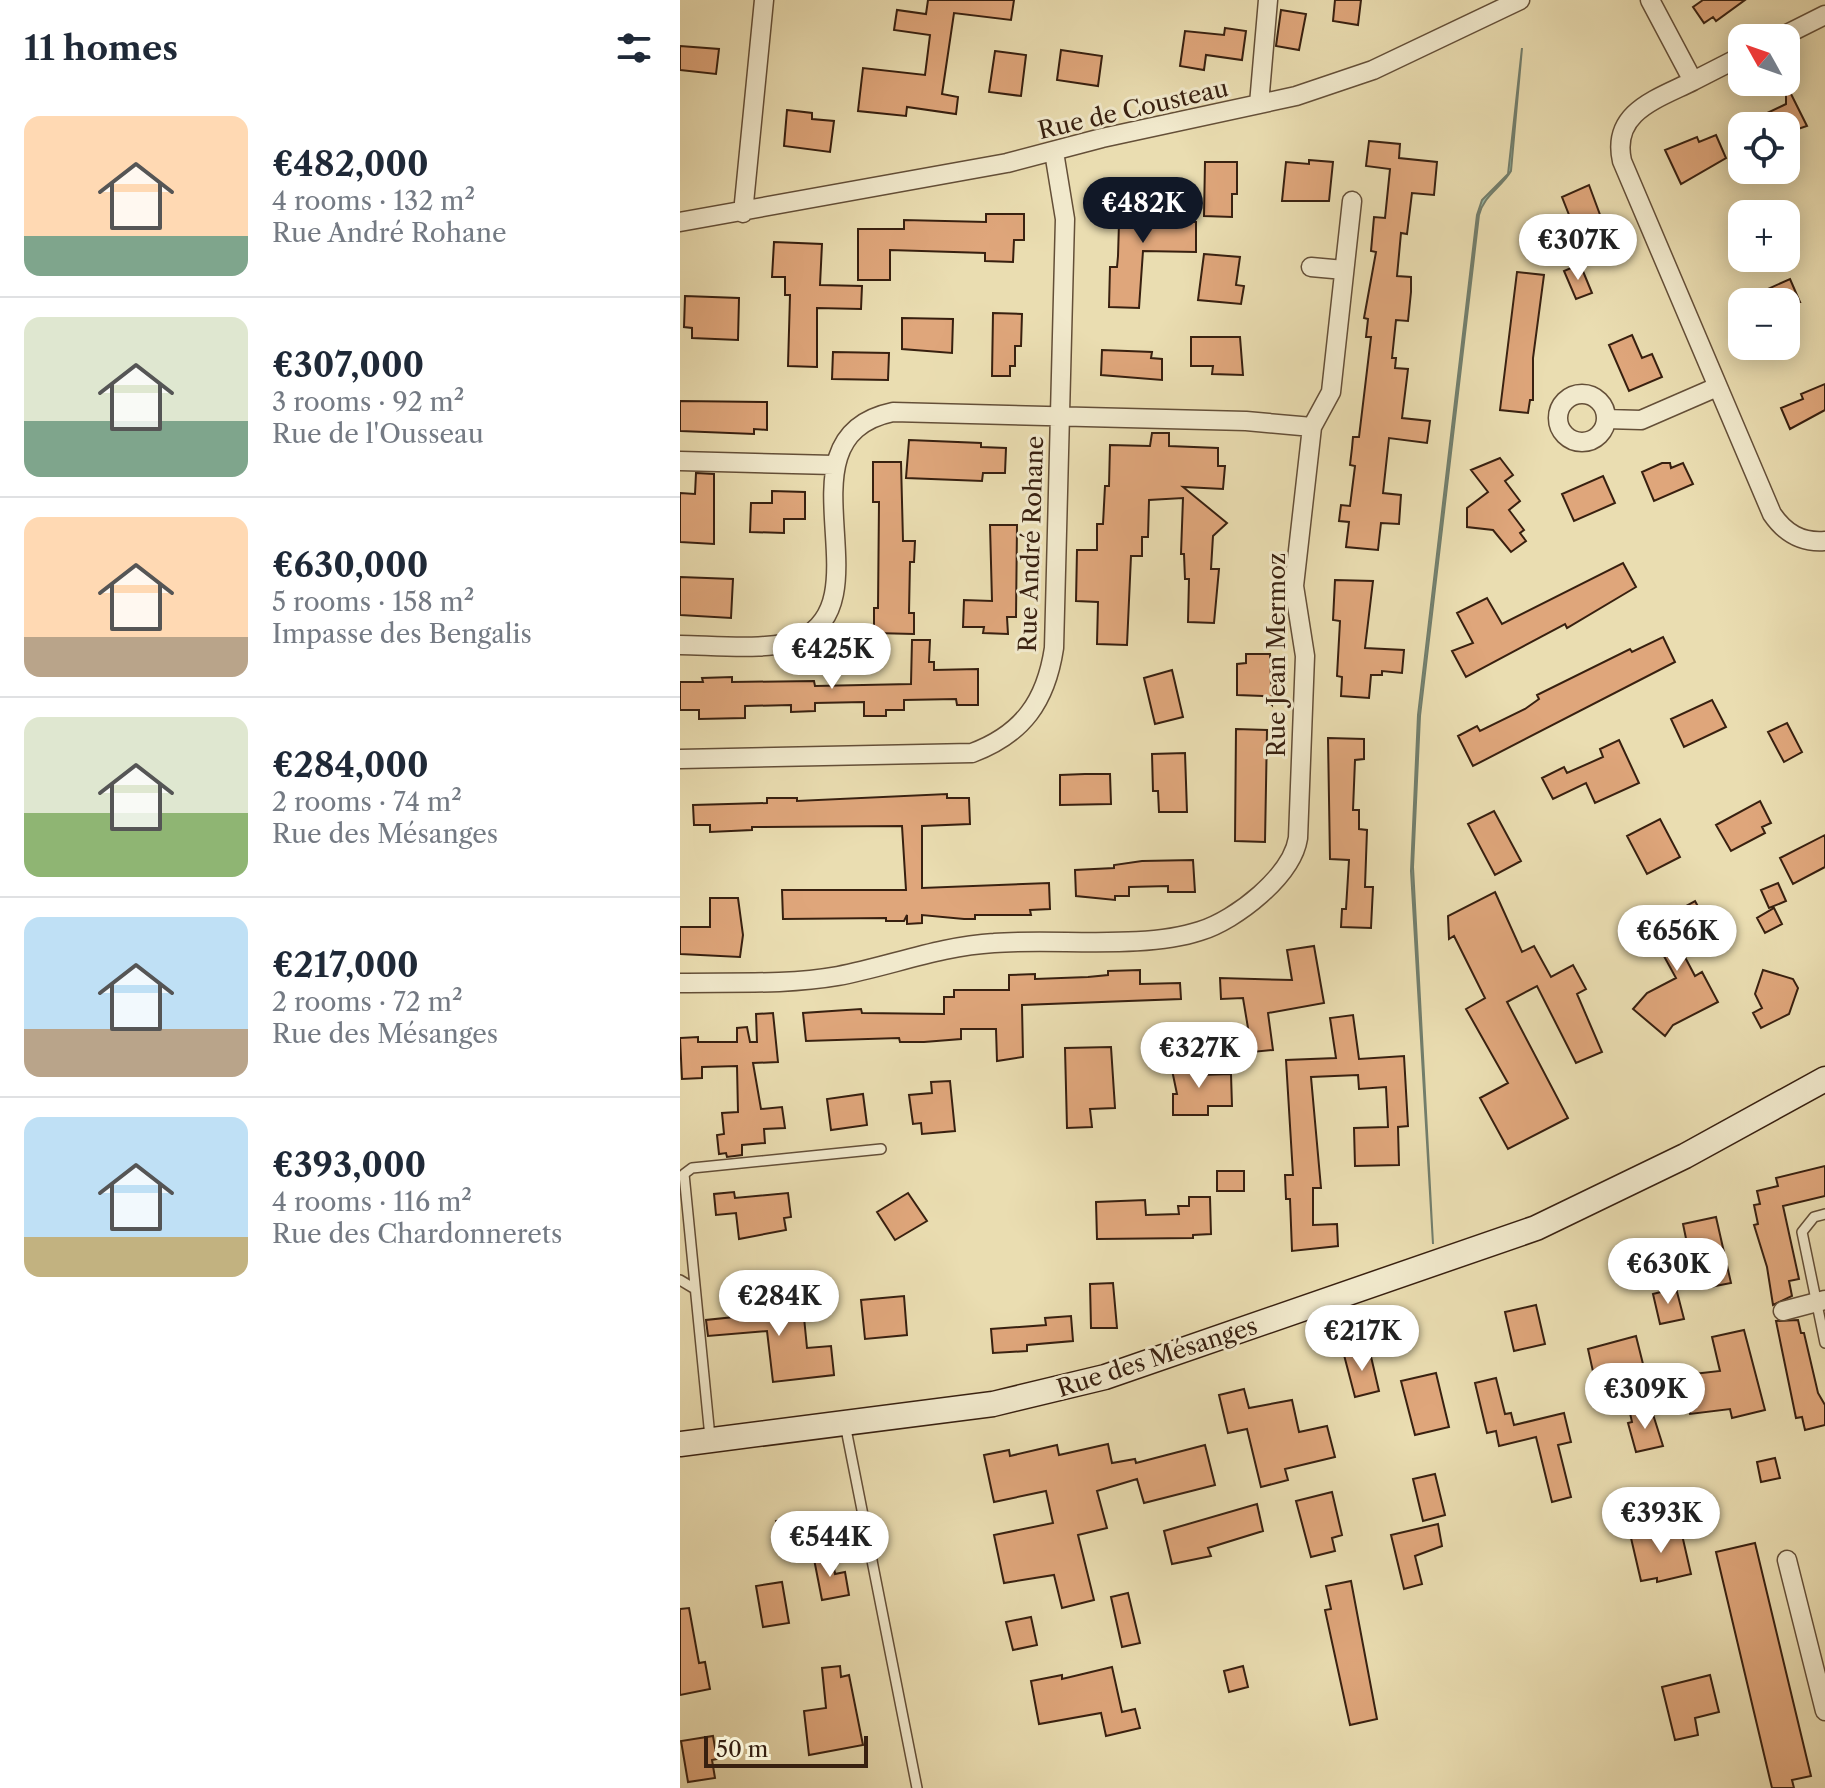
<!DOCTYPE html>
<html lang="en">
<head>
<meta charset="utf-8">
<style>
  :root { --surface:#fff; --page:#f2f2f3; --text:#1f2937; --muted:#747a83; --line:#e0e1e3; --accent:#111827 }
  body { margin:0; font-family:"Libre Caslon Text",serif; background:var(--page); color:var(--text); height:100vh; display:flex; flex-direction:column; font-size:30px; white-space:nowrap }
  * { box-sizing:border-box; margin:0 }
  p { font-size:26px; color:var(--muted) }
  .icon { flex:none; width:44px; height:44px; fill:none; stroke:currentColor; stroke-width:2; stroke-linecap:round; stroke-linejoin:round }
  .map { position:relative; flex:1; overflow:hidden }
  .details { display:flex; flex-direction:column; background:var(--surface); width:680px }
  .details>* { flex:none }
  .needle { width:52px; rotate:310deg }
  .fabs { position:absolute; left:1048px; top:24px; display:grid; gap:16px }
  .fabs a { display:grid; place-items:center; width:72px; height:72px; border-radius:16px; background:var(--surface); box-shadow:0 4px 20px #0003; font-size:40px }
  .scale { position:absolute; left:24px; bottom:20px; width:164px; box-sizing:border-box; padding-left:8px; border:4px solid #382010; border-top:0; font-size:22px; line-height:28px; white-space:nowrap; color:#382010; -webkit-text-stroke:6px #f1e9cc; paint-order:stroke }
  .price { position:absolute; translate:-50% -68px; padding:0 18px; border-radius:28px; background:#fff; color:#222; font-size:26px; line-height:52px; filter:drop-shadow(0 2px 4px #0008) }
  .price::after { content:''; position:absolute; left:50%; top:48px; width:24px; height:18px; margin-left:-12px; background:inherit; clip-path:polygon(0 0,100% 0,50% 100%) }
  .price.current { background:var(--accent); color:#fff }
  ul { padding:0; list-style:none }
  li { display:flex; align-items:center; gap:24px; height:200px; padding:0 24px }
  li+li { border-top:2px solid var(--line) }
  li span { display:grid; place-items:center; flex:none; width:224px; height:160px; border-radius:16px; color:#555 }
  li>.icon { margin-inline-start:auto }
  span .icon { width:96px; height:96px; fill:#fffc; stroke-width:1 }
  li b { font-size:34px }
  h2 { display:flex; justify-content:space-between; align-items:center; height:96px; padding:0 24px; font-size:34px }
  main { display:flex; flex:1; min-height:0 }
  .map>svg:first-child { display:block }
  .water { fill:#98bcaa; stroke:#727e6c; stroke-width:2 }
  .building { fill:#dfa67b; stroke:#382010; stroke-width:2 }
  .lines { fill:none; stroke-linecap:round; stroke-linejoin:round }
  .lane-casing { stroke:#644f38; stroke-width:12 }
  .street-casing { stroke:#644f38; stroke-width:21 }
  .secondary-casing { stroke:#382010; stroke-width:27 }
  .lane { stroke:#f1e9cc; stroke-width:9 }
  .street { stroke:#f1e9cc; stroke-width:18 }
  .secondary { stroke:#f1e9cc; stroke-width:24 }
  .labels { text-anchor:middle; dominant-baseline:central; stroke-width:6; stroke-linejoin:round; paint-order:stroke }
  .street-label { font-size:24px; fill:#382010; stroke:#f1e9cc }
</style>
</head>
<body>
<main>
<section class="details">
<h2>11 homes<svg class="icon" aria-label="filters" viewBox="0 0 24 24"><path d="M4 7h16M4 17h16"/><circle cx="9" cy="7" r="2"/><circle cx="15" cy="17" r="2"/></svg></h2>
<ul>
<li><span style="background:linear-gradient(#ffd9b3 75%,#7fa58c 0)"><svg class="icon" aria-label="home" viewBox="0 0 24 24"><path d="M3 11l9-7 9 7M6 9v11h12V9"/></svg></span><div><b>€482,000</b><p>4 rooms · 132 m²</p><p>Rue André Rohane</p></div></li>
<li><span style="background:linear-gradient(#dfe7d0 65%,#7fa58c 0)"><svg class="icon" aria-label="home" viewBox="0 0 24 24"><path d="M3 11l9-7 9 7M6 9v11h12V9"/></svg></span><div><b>€307,000</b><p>3 rooms · 92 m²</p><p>Rue de l'Ousseau</p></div></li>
<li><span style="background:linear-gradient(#ffd9b3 75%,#b9a48a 0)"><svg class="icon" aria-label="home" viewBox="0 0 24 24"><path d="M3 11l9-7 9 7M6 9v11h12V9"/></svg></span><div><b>€630,000</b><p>5 rooms · 158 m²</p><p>Impasse des Bengalis</p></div></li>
<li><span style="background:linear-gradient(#dfe7d0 60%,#8fb573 0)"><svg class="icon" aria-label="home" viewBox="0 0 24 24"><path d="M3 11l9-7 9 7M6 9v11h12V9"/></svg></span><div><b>€284,000</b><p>2 rooms · 74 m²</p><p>Rue des Mésanges</p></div></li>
<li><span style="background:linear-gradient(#bfe0f5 70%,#b9a48a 0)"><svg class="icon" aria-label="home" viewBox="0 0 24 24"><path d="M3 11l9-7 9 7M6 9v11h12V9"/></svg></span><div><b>€217,000</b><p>2 rooms · 72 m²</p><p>Rue des Mésanges</p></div></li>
<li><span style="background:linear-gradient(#bfe0f5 75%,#c2b280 0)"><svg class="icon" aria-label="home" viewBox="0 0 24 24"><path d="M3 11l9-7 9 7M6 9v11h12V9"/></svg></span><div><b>€393,000</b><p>4 rooms · 116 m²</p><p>Rue des Chardonnerets</p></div></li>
</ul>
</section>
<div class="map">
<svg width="1145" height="1788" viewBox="0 0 1145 1788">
  <rect width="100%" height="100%" fill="#eaddb1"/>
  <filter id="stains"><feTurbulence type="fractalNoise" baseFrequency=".0025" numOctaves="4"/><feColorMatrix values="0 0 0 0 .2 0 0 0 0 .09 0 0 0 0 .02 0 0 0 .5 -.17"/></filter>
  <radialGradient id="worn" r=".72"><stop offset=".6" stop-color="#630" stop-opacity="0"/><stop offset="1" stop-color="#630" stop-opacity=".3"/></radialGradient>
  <path class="water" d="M842 48 831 171C821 188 804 195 799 215L740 716 733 867 753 1244 731 871 738 715 797 215 802 200 828 174Z"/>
  <path class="building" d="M248 0H334L331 20 274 13 262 94 278 97 276 114 227 107 226 116 178 111 183 68 245 75 250 35 214 30 217 10 246 14Z
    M655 0H681L678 25 653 21Z
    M1023 0H1065L1036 21 1033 17 1024 23 1013 7Z
    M601 10 626 14 619 50 596 46Z
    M545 28 566 31 562 60 526 55 524 70 500 66 505 31 544 35Z
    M0 46 39 49 36 74 0 70Z
    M381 50 422 56 418 86 377 80Z
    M315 51 346 55 341 96 309 92Z
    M1106 84 1127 126 1106 133V126H1060L1106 104Z
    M107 110 132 113V119L154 121 150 152 104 146Z
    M1036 135 1046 158 1001 184 985 150 1017 137 1019 142Z
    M689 141 720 144 719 158 757 162 754 195 732 193 727 234 721 233 717 276 731 277V292L728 321 716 320 712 358H716L715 368 728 369 722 418 750 421 747 443 709 438 703 493 721 495 719 524 701 523 698 550 666 547 669 522 659 521 661 505 670 506 675 466 670 465 672 448 673 437H679L691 337H686L688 319 684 318 696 252 691 251 694 217 705 218 710 169 686 166Z
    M629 160 653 162 649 201H602L606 162 629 164Z
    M525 162H557V194H552V217L524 216Z
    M909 185 926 231 914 236 919 247 895 257 881 224 891 220 882 197Z
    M440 190H471L472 220 516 222V252L463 251 459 308 429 307 430 267H437L438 256Z
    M306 214H344V240H334L333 262 305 261V253L210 250V280H178V229H224V220L306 222Z
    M94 242 142 244 140 285 182 286 181 309 137 308V367L108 366 110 295H105V277H92Z
    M524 254 560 257 556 285 564 286 561 304 518 300Z
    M900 264 912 293 896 299 884 271Z
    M837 272 864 275 853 358V400H850L848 413 820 410Z
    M1110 279 1120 302H1059Z
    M5 296 59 298 58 340 12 338V328L4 327Z
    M313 313 342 314 341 346H335V366H330V376H312Z
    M222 318 273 319 272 353 222 349Z
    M952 335 962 358 972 354 982 377 949 391 929 345Z
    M511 337H560L563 375 532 374 533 366H511Z
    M422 350 472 352 471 358 482 359V380L421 375Z
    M153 352 209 353 208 380 152 379Z
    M1145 384V410L1110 429 1101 408 1123 399 1121 394Z
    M0 401 87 402V430L74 429V434L0 431Z
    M472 433H489V446L538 448V466H545L543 489 503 487 547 523 533 536 531 569H539L534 623 508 622 509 579H505L504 554H501L503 498 469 500 468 537H462V556H451L447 645 417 644 418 602 396 601 397 550H417V524H423L425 486H429L430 445 470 446Z
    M229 440 301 443V447L326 448 325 473H303L302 481 226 478Z
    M820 458 833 475 825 481 840 501 829 510 844 530 840 533 846 541 831 552 813 530 787 527V508L808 492 791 470Z
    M193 462H221L223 541H235L234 562H230L229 613H234V634L194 633V608H198L199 502H193Z
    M982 463H990L991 468 1003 463 1013 484 974 501 962 472Z
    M16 473 34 474V544L0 542V493L15 494Z
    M923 476 935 503 894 521 882 494Z
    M92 491 125 492V519H104V533L70 532 71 503H92Z
    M310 525H337L336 617H327L328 634 303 633 304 627H283L284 600 312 601Z
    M943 563 956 587 887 628 885 624 786 677 772 651 793 643 777 613 807 598 822 624Z
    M0 577 53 579 51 618 0 615Z
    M655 580 693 581 685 648 724 650 722 673 702 671V675H691L689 698 661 696 662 677 657 676 660 621 653 620Z
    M983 637 995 662 793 766 778 736 797 726 800 731 845 709 859 699 857 695 950 649 952 652Z
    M232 640H250L249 662H254V670L298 669V705H277L276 699 224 700V710H206V716H184V702L135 703V711L111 712V705L65 706V718L19 719V710H0V682H23L22 678 52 677V682L134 681 135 686 231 684Z
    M566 654H590L592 705 583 696 557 695V664L566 663Z
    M492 670 503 717 475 724 464 678Z
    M1032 700 1046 727 1004 747 991 719Z
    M1107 723 1122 752 1104 762 1088 732Z
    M556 729 587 730 585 842 555 841Z
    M648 738 684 739V759L675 760 673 810H679V829L687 830 685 887H693L691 928 661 927 662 909H666L669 860 650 859Z
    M939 740 959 783 915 803 906 783 873 799 862 778 884 767 887 773 923 757 920 749Z
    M505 753 507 812H479L478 791H473L472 754Z
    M405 774H430L431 804 380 805V775Z
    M267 794V798H289L290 824 242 826V888L369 883 370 909 350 910 351 915H295V919H284L242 915V923L227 924V915L224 921H206V918L103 919 102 890H226L222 826 72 827V830L30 832V825H14L13 805 87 803V798H117V801Z
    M1080 801 1091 823 1082 827 1085 833 1051 851 1036 825Z
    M814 811 841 861 815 875 788 824Z
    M980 819 1000 857 967 874 947 836Z
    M1145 835V867L1113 884 1100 858Z
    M513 860 515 892H488V886L449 887V896H435V900L396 896 395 870 434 868V865L462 861Z
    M1098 883 1106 901 1089 908 1081 890Z
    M815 892 842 952 854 946 871 977 893 965 906 989 897 994 922 1052 896 1063 857 986 827 1002 888 1118 828 1149 800 1098 828 1083 786 1009 805 998 774 936 769 939 768 916Z
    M30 898H58L63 935 60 957 0 954V927H30Z
    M1015 901 1029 927 998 944 1015 976 1022 972 1038 1002 993 1025 985 1036 953 1009 967 993 996 978 968 927Z
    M1094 908 1102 924 1085 933 1077 918Z
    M634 946 644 1003 588 1013 593 1050 572 1052 563 998 541 999 540 978 612 980 607 950Z
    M460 970V984L500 983 501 999 342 1005 343 1057 317 1061 316 1029H281V1039L244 1042H220L219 1038 126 1041 123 1013 181 1009 182 1013 264 1014V997H274V990H329V975L355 974V979L408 977 428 975V971Z
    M1083 970 1113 979 1118 988 1109 1014 1081 1028 1073 1013 1082 1008 1075 994Z
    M93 1013 98 1062 73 1063 81 1109 102 1107 105 1128 84 1129 85 1143 62 1145V1155L47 1157 46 1153 39 1154 37 1135 44 1134 42 1113 58 1112 57 1066 22 1067V1078L2 1079 0 1038 18 1037V1042H57V1028L67 1027 70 1042H77L76 1014Z
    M673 1015 679 1059 724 1056 728 1126 718 1127 719 1165 675 1166 674 1128 708 1127 706 1087 679 1089 678 1075 631 1077 641 1188H633V1225L657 1224 658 1246 612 1251 610 1199H606L605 1175H613L606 1060 656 1058 650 1018Z
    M431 1047 435 1108 410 1109 412 1127 387 1128 385 1048Z
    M508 1061H519L520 1075 551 1074 552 1106H528V1115H493V1094H497L492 1070Z
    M270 1081 275 1131 242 1134 241 1123 233 1124 229 1095 252 1093 251 1082Z
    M183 1094 187 1125 151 1130 147 1099Z
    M1145 1166V1196L1103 1206 1119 1279 1109 1281 1112 1296 1093 1305 1087 1267 1074 1225 1078 1224 1074 1205 1080 1204 1077 1191 1098 1186 1096 1178Z
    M537 1171H564V1191H537Z
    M54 1192 55 1198 108 1193 111 1217 104 1218 106 1230 59 1239 56 1213 36 1215 34 1194Z
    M228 1193 247 1221 215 1240 197 1212Z
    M509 1197H530L531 1234 513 1235V1238L417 1239 416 1202 465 1200 466 1215 499 1214 498 1206H509Z
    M1036 1217 1051 1283 1030 1287 1021 1250 1009 1253 1003 1224Z
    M433 1283 437 1328H411L410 1284Z
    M996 1288 1004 1319 980 1324 973 1294Z
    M224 1296 227 1335 185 1339 181 1300Z
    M122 1297 127 1348 151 1346 154 1375 93 1382 87 1331 28 1336 26 1320 54 1317 53 1306Z
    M856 1305 865 1344 834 1351 825 1312Z
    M391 1316 393 1341 347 1345V1351L313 1353 311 1329 366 1325 365 1318Z
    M1118 1320 1121 1333H1124L1138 1393 1145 1405V1425L1125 1430 1122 1417 1116 1418 1096 1321Z
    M1064 1330 1085 1410 1052 1418 1050 1409 1010 1414 1005 1375 1040 1371 1032 1337Z
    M956 1336 964 1368 941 1374 943 1379 916 1385 908 1349Z
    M689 1348 699 1391 675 1397 664 1355Z
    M756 1373 769 1427 735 1435 721 1381Z
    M816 1378 825 1414 831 1413 834 1425 884 1413 891 1442 878 1445 891 1497 872 1502 856 1437 819 1446 816 1431 807 1433 795 1383Z
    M564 1389 569 1408 612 1400 619 1432 647 1426 655 1457 605 1469 608 1480 581 1487 567 1429 548 1433 539 1395Z
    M971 1408 983 1446 956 1452 948 1423 952 1422 950 1413Z
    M428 1444 432 1463 455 1459 456 1463 525 1445 535 1485 464 1503 457 1479 417 1491 427 1528 398 1535 414 1600 382 1608 374 1575 324 1583 314 1535 373 1523 366 1491 314 1502 304 1455 329 1450 330 1456 377 1445 379 1455Z
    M1095 1458 1100 1478 1081 1482 1077 1462Z
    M755 1474 765 1515 743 1521 733 1479Z
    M652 1492 662 1535 652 1538 655 1551 631 1557 616 1501Z
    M577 1504 583 1531 528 1548 531 1556 492 1564 484 1531Z
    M128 1515 134 1547 102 1553 96 1521Z
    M758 1524 762 1546 735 1556 742 1584 724 1589 711 1535Z
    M1000 1526 1011 1574 977 1582V1578L961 1581 951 1538Z
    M1075 1543 1131 1776 1112 1780 1114 1788H1092L1036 1552Z
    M152 1555 155 1574 165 1572 169 1595 142 1600 134 1559Z
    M671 1581 697 1719 670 1725 645 1610 651 1609 646 1586Z
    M102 1582 109 1623 83 1627 76 1586Z
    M448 1593 460 1643 442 1647 431 1597Z
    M9 1608 19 1663 25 1662 30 1689 0 1695V1609Z
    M351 1617 357 1645 333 1650 326 1622Z
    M160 1666 161 1677 169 1675 183 1745 129 1755 124 1711 146 1708 142 1668Z
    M563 1666 568 1687 549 1692 544 1671Z
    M432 1667 442 1712 455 1709 460 1728 426 1736 421 1713 359 1724 351 1681 382 1675V1679Z
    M1030 1675 1039 1712 1015 1718 1018 1735 995 1740 982 1687Z
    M33 1736 37 1759 32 1760 35 1778 8 1782 1 1741Z"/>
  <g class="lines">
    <g class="lane-casing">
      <path id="lane" d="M1145 1214 1134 1217 1122 1232 1145 1343
        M0 1280 15 1289
        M165 1424 237 1788
        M30 1437 4 1174 12 1168 201 1149"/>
    </g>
    <g class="street-casing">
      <path id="street" d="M970 0 1013 81 1062 56
        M1099 38 1145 15
        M1013 81C977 99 931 112 942 161L1092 514C1105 533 1121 543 1145 541
        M579 104 588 0
        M63 213 84 0
        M0 222 327 163 422 138 616 96 693 70 840 0
        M631 267 664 270
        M878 418a24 24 0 1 1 48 0a24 24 0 1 1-48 0Z
        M926 419 961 420 1037 387
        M0 461 154 465
        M0 645C32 645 95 652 122 638 206 597 93 437 213 412L566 421 632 427
        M0 759 292 753C343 734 366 701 374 648L385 219 374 152
        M0 983C52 982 107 985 158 976 210 966 261 946 314 943 376 938 462 950 520 931 556 920 612 876 618 838L625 656 614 586 632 427 651 392 672 201
        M1103 1311 1145 1300
        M1107 1560 1145 1711"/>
    </g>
    <g class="secondary-casing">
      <path id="secondary" d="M0 1444 313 1404 425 1377 856 1228 1005 1156 1145 1079"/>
    </g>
    <use href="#lane" class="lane"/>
    <use href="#street" class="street"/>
    <use href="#secondary" class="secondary"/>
  </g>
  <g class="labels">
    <g class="street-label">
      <text transform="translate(453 109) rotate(-13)">Rue de Cousteau</text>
      <text transform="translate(351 544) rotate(-88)">Rue André Rohane</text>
      <text transform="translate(596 655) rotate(-90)">Rue Jean Mermoz</text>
      <text transform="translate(477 1357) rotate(-18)">Rue des Mésanges</text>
    </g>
  </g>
  <rect width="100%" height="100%" filter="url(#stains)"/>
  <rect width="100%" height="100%" fill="url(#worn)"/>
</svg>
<div class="fabs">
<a><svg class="needle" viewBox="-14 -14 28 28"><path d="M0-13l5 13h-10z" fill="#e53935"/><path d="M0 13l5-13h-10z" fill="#747a83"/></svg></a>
<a><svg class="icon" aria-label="locate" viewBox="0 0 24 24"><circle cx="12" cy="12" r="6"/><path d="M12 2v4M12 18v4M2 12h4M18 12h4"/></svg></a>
<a>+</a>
<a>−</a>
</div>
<div class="scale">50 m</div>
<b class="price current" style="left:463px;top:245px">€482K</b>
<b class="price" style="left:898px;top:282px">€307K</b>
<b class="price" style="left:152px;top:691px">€425K</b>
<b class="price" style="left:997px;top:973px">€656K</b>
<b class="price" style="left:519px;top:1090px">€327K</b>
<b class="price" style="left:988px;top:1306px">€630K</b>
<b class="price" style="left:99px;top:1338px">€284K</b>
<b class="price" style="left:682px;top:1373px">€217K</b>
<b class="price" style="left:965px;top:1431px">€309K</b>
<b class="price" style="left:981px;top:1555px">€393K</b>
<b class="price" style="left:150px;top:1579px">€544K</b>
</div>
</main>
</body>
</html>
